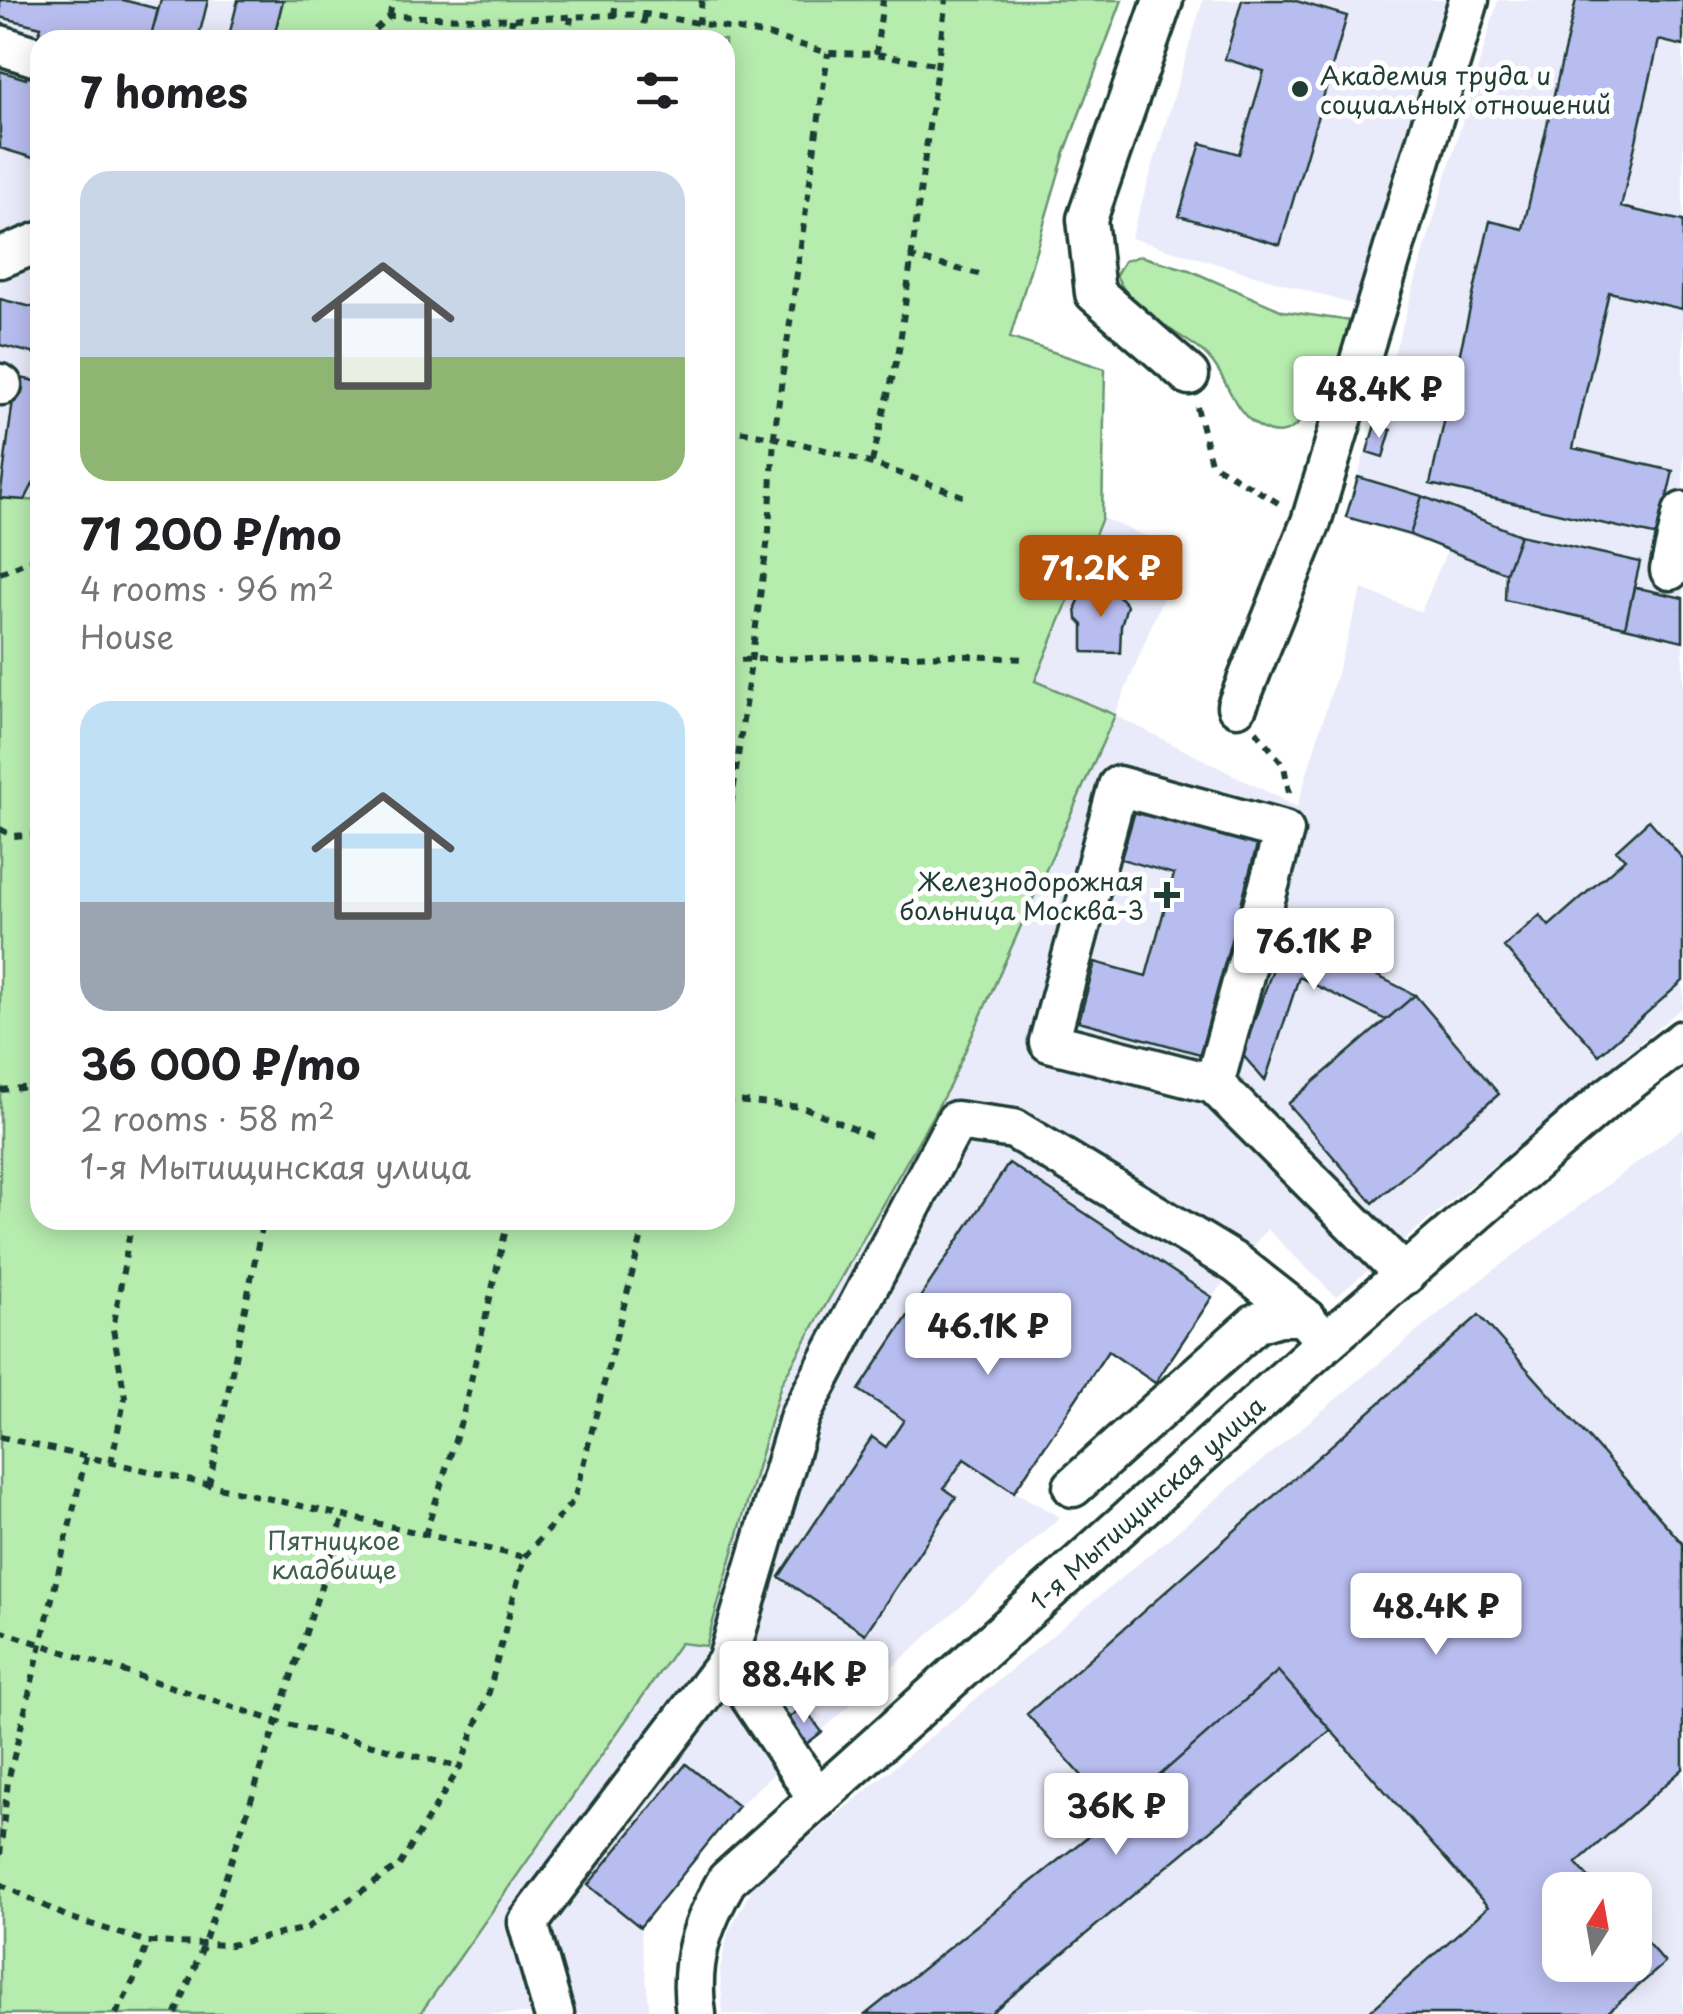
<!DOCTYPE html>
<html lang="en">
<head>
<meta charset="utf-8">
<style>
  :root { --surface:#fff; --page:#f2f2f2; --text:#202124; --muted:#757577; --accent:#b45309 }
  body { margin:0; font-family:"Playpen Sans",sans-serif; background:var(--page); color:var(--text); height:100vh; display:flex; flex-direction:column; font-size:38px; white-space:nowrap }
  * { box-sizing:border-box; margin:0 }
  p { font-size:32px; color:var(--muted) }
  .icon { flex:none; width:55px; height:55px; fill:none; stroke:currentColor; stroke-width:2; stroke-linecap:round; stroke-linejoin:round }
  .map { position:relative; flex:1; overflow:hidden }
  .panel { position:absolute; left:30px; top:30px; width:705px; height:1200px; display:flex; flex-direction:column; background:var(--surface); border-radius:30px; box-shadow:0 5px 25px #0003 }
  .panel>* { flex:none }
  .needle { width:65px; rotate:11deg }
  .tools { position:absolute; left:1542px; top:1872px; display:grid; gap:20px }
  .tools a { display:grid; place-items:center; width:110px; height:110px; border-radius:20px; background:var(--surface); box-shadow:0 5px 25px #0003; font-size:50px }
  .price { position:absolute; translate:-50% -85px; padding:0 22px; border-radius:10px; background:#fff; color:#222; font-size:32px; line-height:65px; filter:drop-shadow(0 2px 5px #0008) }
  .price::after { content:''; position:absolute; left:50%; top:60px; width:30px; height:22px; margin-left:-15px; background:inherit; clip-path:polygon(0 0,100% 0,50% 100%) }
  .price.selected { background:var(--accent); color:#fff }
  ul { padding:0; list-style:none }
  li { display:grid; align-content:center; gap:20px; height:530px; padding:0 50px }
  li span { display:grid; place-items:center; height:310px; border-radius:30px; color:#555 }
  li>.icon { margin-inline-start:auto }
  span .icon { width:180px; height:180px; fill:#fffc; stroke-width:1 }
  li b { font-size:42px }
  h2 { display:flex; justify-content:space-between; align-items:center; height:120px; padding:0 50px; font-size:42px }
  .map>svg:first-child { display:block }
  .built { fill:#eaebfa; fill-rule:evenodd }
  .green { fill:#b6ecae; stroke:#6a9471; stroke-width:2.5 }
  .building { fill:#b8bdef; stroke:#1f3d34; stroke-width:2.5 }
  .lines { fill:none; stroke-linecap:round; stroke-linejoin:round }
  .minor-casing { stroke:#1f3d34; stroke-width:45 }
  .path { stroke:#1f3d34; stroke-width:6; stroke-dasharray:8 8; stroke-linecap:butt }
  .minor { stroke:#fff; stroke-width:38 }
  .poi-dot { fill:#1f3d34; stroke:#fff; stroke-width:4 }
  .labels { text-anchor:middle; dominant-baseline:central; stroke-width:10; stroke-linejoin:round; paint-order:stroke }
  .poi-label { font-size:25px; fill:#1f3d34; stroke:#fff; text-anchor:start }
  .street-label { font-size:25px; fill:#1f3d34; stroke:#fff }
  .park-label { font-size:25px; fill:#3d604c; stroke:#fff }
</style>
</head>
<body>
<div class="map">
<svg width="1683" height="2014" viewBox="0 0 1683 2014">
  <rect width="100%" height="100%" fill="#fff"/>
  <filter id="ink" filterUnits="userSpaceOnUse"><feTurbulence type="fractalNoise" baseFrequency=".01" numOctaves="2"/><feDisplacementMap in="SourceGraphic" scale="20" xChannelSelector="R" yChannelSelector="G"/><feConvolveMatrix kernelMatrix="1 2 1 2 8 2 1 2 1" color-interpolation-filters="sRGB"/></filter>
  <g filter="url(#ink)">
    <path class="built" d="M0 0H283L273 40H40V501L0 498Z
      M1203 0H1451L1358 306 1131 238Z
      M1498 0H1683V1007L1336 1297 1267 1229 1212 1297 1155 1383 1107 1352 1015 1492 1060 1517 738 1806 640 1927 650 2014H420L680 1642 706 1645 781 1384 950 1085 1114 715 1034 681 1102 518 1156 540 1138 584 1164 595 1115 715 1297 807 1362 589 1421 612 1447 550 1346 517Z
      M1683 1128V2014H723L720 1970 728 1933 755 1883 1461 1295ZM1560 1890H1635V1965H1560Z"/>
    <path class="green" d="M283 0H1122L1065 152 1010 338 1105 369 1102 518 1035 681 1115 715 950 1085 781 1384 706 1646 680 1643 420 2014H0V498L40 501V1220H725V40H273Z
      M1140 256 1189 270 1283 311 1351 321C1346 347 1336 363 1324 385 1308 413 1289 454 1250 420 1229 402 1225 370 1202 351 1170 326 1134 315 1116 275L1124 261Z"/>
    <path class="building" d="M0 0H123L158 9 150 40H37L41 27 0 17Z
      M161 0H208L198 40H150Z
      M238 0H283L273 40H228Z
      M1242 0H1293L1347 16 1280 245 1179 216 1201 143 1239 154 1264 71 1225 59Z
      M1576 0H1683V46L1659 40 1621 207 1683 221 1682 309 1609 292 1573 448 1673 471 1658 536 1430 484 1490 221 1523 229Z
      M30 66 40 69V160L0 148V71L26 79Z
      M0 299 40 309V355L0 345Z
      M16 377 40 382V470L25 500 0 498Z
      M1375 425 1391 430 1383 457 1367 452Z
      M1358 477 1422 496 1410 535 1346 517Z
      M1422 496 1520 535 1506 573 1410 535Z
      M1520 535 1640 562 1625 627 1505 600 1506 573Z
      M1096 587 1111 588 1127 605 1121 626 1120 653 1083 652V625L1077 619 1076 607 1081 596Z
      M1634 587 1683 598V641L1625 627Z
      M1138 801 1260 834 1200 1054 1079 1021 1095 962 1146 976 1174 874 1121 859Z
      M1649 820 1683 859V981L1599 1055 1504 947 1540 915 1549 926 1625 859 1616 850Z
      M1287 930 1415 995 1386 1020 1299 977 1265 1081 1242 1054Z
      M1415 995 1499 1094 1373 1203 1288 1104Z
      M1009 1163 1212 1297 1155 1383 1108 1351 1014 1492 964 1459 944 1488 956 1497 865 1634 779 1577 872 1437 886 1447 904 1420 859 1390Z
      M1479 1315 1683 1544V1769L1576 1863 1600 1890H1560V1965H1635V1929L1665 1963 1606 2014H1367L1488 1907 1278 1671 1116 1814 1027 1714Z
      M1278 1671 1331 1730 990 2014H866L1116 1814Z
      M803 1707 822 1732 805 1745 786 1720Z
      M686 1764 738 1806 640 1927 588 1885Z"/>
    <g class="lines">
      <g class="minor-casing">
        <g id="minor">
          <path d="M1163 0 1087 219 1095 293 1189 375"/>
          <path d="M0 45 40 58"/>
          <path d="M0 258 40 242"/>
          <path d="M0 384 2 385"/>
          <path d="M1670 570 1683 512"/>
          <path d="M1237 706 1311 522 1469 0"/>
          <path d="M1214 1084 1049 1042 1118 786 1284 831 1214 1084 1405 1275"/>
          <path d="M1073 1487 1256 1323 1279 1316H1303"/>
          <path d="M727 1662 818 1799"/>
          <path d="M554 2014 528 1923 727 1662 800 1416 956 1121 1014 1129 1237 1264 1303 1316 1326 1342"/>
          <path id="s1" d="M696 2014C688 1962 702 1924 727 1880L1326 1342 1605 1100 1683 1040"/>
        </g>
      </g>
      <path class="path" d="M614 15 616 0
        M390 16 392 0
        M363 40 390 16 512 19 645 14 768 35 828 53 876 54 935 64
        M510 40 512 19
        M568 40 571 17
        M641 40 645 14
        M696 40 702 0
        M876 54 883 0
        M909 257 983 275
        M1197 407 1211 463 1280 504
        M725 429C809 441 886 467 965 497
        M872 462 899 350 946 0
        M0 573 40 556
        M725 660 951 655 1024 659
        M1256 731 1284 766 1290 798
        M0 829 13 836 40 834
        M725 851 769 531 774 436 828 53
        M0 1090 40 1086
        M725 1100 803 1107 871 1136
        M0 1437 524 1557
        M111 1463 125 1397 113 1329 132 1220
        M209 1485 263 1220
        M425 1535 463 1415 508 1220
        M0 1631 276 1721 460 1767
        M0 1855 8 1781 86 1457
        M0 1884 68 1917 148 1942 230 1945 307 1928 399 1866 460 1767 489 1692 524 1557 574 1500 646 1220
        M116 2014 136 1976 148 1942
        M176 2014 204 1944 344 1516"/>
      <use href="#minor" class="minor"/>
    </g>
  </g>
  <g class="poi-dot">
    <circle cx="1300" cy="89" r="10"/>
    <path d="M1162 880h10v10h10v10h-10v10h-10v-10h-10v-10h10z"/>
  </g>
  <g class="labels">
    <g class="poi-label">
      <text x="1320" y="75">Академия труда и<tspan x="1320" dy="29">социальных отношений</tspan></text>
      <text x="1144" y="881" text-anchor="end">Железнодорожная<tspan x="1144" dy="29">больница Москва-3</tspan></text>
    </g>
    <g class="street-label">
      <text stroke="none"><textPath href="#s1" startOffset="705">1-я Мытищинская улица</textPath></text>
    </g>
    <g class="park-label">
      <text x="334" y="1540">Пятницкое<tspan x="334" dy="29">кладбище</tspan></text>
    </g>
  </g>
</svg>
<div class="tools">
<a><svg class="needle" viewBox="-14 -14 28 28"><path d="M0-13l5 13h-10z" fill="#e53935"/><path d="M0 13l5-13h-10z" fill="#757577"/></svg></a>
</div>
<b class="price" style="left:1379px;top:441px">48.4K ₽</b>
<b class="price selected" style="left:1101px;top:620px">71.2K ₽</b>
<b class="price" style="left:1314px;top:993px">76.1K ₽</b>
<b class="price" style="left:988px;top:1378px">46.1K ₽</b>
<b class="price" style="left:1436px;top:1658px">48.4K ₽</b>
<b class="price" style="left:804px;top:1726px">88.4K ₽</b>
<b class="price" style="left:1116px;top:1858px">36K ₽</b>
<section class="panel">
<h2>7 homes<svg class="icon" aria-label="filters" viewBox="0 0 24 24"><path d="M4 7h16M4 17h16"/><circle cx="9" cy="7" r="2"/><circle cx="15" cy="17" r="2"/></svg></h2>
<ul>
<li><span style="background:linear-gradient(#c9d6e8 60%,#8fb573 0)"><svg class="icon" aria-label="home" viewBox="0 0 24 24"><path d="M3 11l9-7 9 7M6 9v11h12V9"/></svg></span><div><b>71 200 ₽/mo</b><p>4 rooms · 96 m²</p><p>House</p></div></li>
<li><span style="background:linear-gradient(#bfe0f5 65%,#9aa5b1 0)"><svg class="icon" aria-label="home" viewBox="0 0 24 24"><path d="M3 11l9-7 9 7M6 9v11h12V9"/></svg></span><div><b>36 000 ₽/mo</b><p>2 rooms · 58 m²</p><p>1-я Мытищинская улица</p></div></li>
</ul>
</section>
</div>
</body>
</html>
